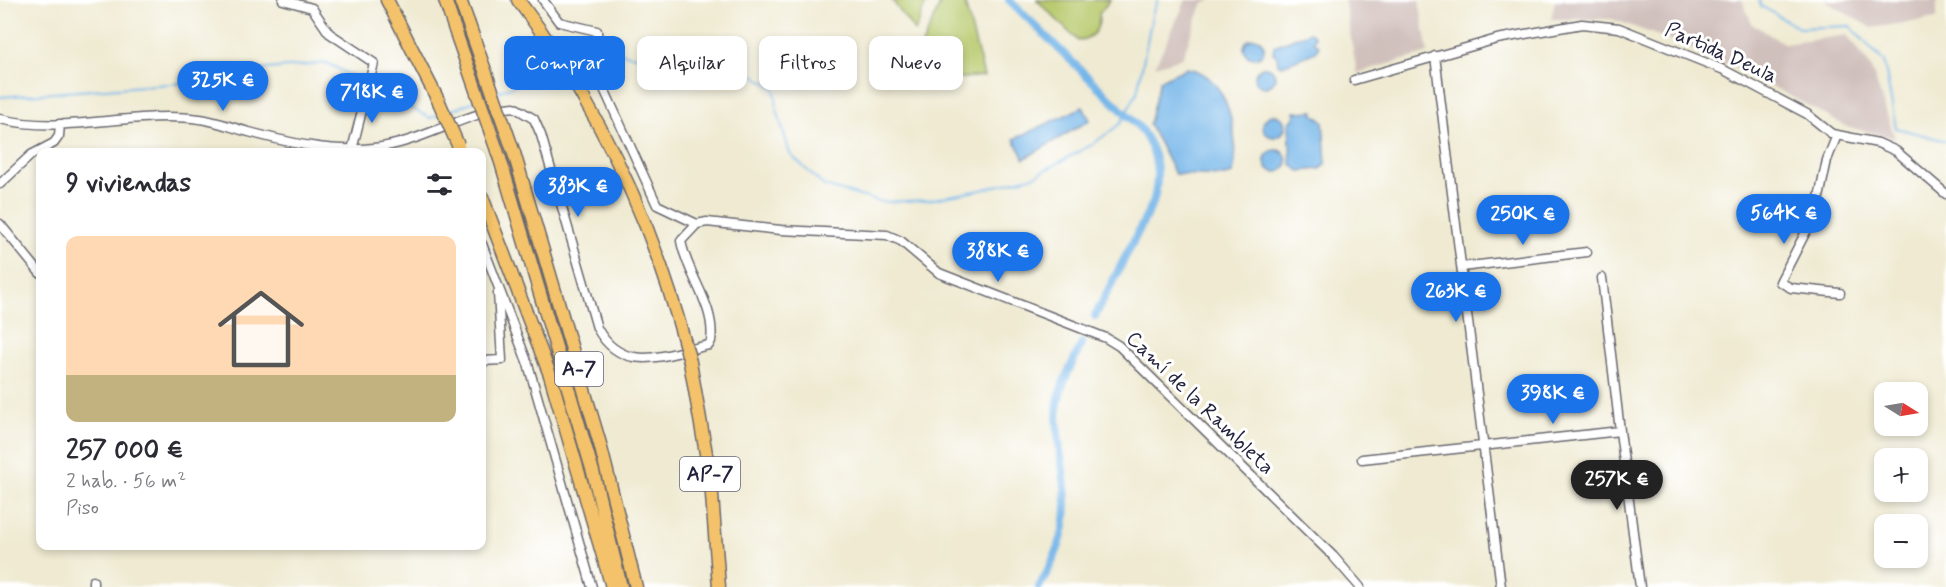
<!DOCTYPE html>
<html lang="es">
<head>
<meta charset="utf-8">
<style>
  :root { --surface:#fff; --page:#f7f7f7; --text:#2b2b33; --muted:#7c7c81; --line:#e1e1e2; --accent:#1a73e8 }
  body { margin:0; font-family:Mynerve,sans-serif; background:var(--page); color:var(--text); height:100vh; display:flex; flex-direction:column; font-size:22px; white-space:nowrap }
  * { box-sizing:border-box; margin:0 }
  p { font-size:20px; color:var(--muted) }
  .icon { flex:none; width:33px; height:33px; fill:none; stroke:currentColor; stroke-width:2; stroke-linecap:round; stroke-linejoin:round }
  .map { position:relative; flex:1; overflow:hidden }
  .drawer { position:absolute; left:36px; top:148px; width:450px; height:402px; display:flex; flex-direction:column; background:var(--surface); border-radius:12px; box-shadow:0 3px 9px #0003 }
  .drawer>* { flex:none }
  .hud { position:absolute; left:504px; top:36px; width:570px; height:54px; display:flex; gap:12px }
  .needle { width:39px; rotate:101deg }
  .controls { position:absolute; left:1874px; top:382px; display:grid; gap:12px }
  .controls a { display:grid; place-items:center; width:54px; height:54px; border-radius:12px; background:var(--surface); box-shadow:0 3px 9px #0003; font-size:30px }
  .price { position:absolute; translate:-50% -51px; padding:0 14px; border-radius:21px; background:var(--accent); color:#fff; font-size:20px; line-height:39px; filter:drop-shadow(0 2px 3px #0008) }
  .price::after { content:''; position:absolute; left:50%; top:36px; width:18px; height:14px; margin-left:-9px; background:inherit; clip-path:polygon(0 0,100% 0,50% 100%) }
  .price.active { background:#222; color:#fff }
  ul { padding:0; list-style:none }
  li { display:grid; align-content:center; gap:12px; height:318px; padding:0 30px }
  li+li { border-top:2px solid var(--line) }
  li span { display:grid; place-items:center; height:186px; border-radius:12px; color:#555 }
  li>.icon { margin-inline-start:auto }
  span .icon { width:108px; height:108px; fill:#fffc; stroke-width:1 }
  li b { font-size:26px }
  h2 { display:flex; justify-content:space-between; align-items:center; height:72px; padding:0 30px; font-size:26px }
  .tag { padding:0 21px; border-radius:12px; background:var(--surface); box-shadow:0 3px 9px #0003; font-size:21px; line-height:54px }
  .tag.active { background:var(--accent); color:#fff }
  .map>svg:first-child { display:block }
  .industrial { fill:#d0c0bc }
  .green { fill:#b7c96c; stroke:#6c7654; stroke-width:1.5 }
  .water { fill:#75b6e9; stroke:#4c6c92; stroke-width:1.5 }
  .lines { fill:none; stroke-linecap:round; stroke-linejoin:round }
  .stream { stroke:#75b6e9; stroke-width:2 }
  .canal { stroke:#75b6e9; stroke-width:8 }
  .minor-casing { stroke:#6a6870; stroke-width:11 }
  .highway-casing { stroke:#6a6870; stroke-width:15 }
  .minor { stroke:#fff; stroke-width:8 }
  .highway { stroke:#f3c26a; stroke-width:12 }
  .highway-bridge-casing { stroke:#6a6870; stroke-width:15; stroke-linecap:butt }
  .highway-bridge { stroke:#f3c26a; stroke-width:12 }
  .labels { text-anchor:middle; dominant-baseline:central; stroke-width:6; stroke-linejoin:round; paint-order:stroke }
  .shield { fill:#fff; stroke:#646476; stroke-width:1.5 }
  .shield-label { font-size:20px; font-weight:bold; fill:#22223b }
  .street-label { font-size:21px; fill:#22223b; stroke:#fff }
</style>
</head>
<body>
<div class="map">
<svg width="1946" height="587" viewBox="0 0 1946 587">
  <rect width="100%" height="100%" fill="#fff"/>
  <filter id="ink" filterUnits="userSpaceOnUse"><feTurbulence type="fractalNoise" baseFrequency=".0167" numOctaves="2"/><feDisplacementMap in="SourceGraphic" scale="12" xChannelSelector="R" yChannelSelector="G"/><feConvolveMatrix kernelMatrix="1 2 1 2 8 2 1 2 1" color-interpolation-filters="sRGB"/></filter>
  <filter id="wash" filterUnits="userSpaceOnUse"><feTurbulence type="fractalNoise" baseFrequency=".008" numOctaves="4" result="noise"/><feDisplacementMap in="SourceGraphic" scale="24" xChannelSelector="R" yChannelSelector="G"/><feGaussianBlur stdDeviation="1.35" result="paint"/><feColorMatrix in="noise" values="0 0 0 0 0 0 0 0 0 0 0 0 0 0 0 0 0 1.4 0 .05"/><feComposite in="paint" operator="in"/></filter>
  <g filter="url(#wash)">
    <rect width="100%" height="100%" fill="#efead1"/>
    <path class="industrial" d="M1186 0H1212L1202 5 1182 58 1155 66Z
      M1344 0H1419L1428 53 1357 73Z
      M1555 0H1742L1752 24 1785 44 1847 35 1871 67 1895 138 1847 127 1746 72 1679 43 1612 19H1551Z
      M1824 0H1937V18L1871 28Z"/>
    <path class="green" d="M892 0H927L915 32Z
      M942 0H964L984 76 905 83Z
      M1037 0H1110L1099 14C1100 30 1094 37 1078 41Z"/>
    <path class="water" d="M1310 32 1315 36 1314 42 1319 46 1316 52 1281 66 1278 64 1277 56 1273 53 1274 46Z
      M1244 48a10 10 0 1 1 20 0a10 10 0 1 1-20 0Z
      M1255 77a10 10 0 1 1 20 0a10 10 0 1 1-20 0Z
      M1187 68C1230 75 1240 139 1233 174L1224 176 1175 174 1149 124 1160 80Z
      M1083 107 1090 120 1024 159 1014 139Z
      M1314 111V115L1323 121 1326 163 1320 169 1299 171 1291 164 1289 123 1295 117V112Z
      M1263 126a11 11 0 1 1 22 0a11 11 0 1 1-22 0Z
      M1265 161a11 11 0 1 1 22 0a11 11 0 1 1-22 0Z"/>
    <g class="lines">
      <path class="stream" d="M1759 0 1761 6 1799 28 1850 26 1884 62 1896 128 1946 141
        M601 49 636 56 688 74 751 73 775 89 777 110 790 154 824 186 882 202 928 200 981 190 1034 176 1093 144 1120 124 1137 93 1153 11 1158 0
        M559 52 572 44 596 48
        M497 92 524 82 538 66 552 57
        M0 97 183 83 258 70 327 63 430 118 439 115
        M447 112 475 101"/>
      <path class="canal" d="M1009 0 1140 128C1158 153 1161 174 1153 203L1095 316
        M1039 587C1054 561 1066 536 1066 505 1066 471 1054 437 1058 403 1061 382 1073 363 1082 343"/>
    </g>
  </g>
  <g filter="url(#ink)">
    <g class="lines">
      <g class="minor-casing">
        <path id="minor" d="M283 0 312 8 329 33 374 63 352 150
          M543 0 559 22 597 31 600 80 657 205 697 224
          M1435 56 1501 587
          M1354 80 1497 39 1582 24 1619 28 1724 70 1807 114 1832 134 1878 143 1896 151 1946 194
          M0 119C66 135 134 110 200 119 216 121 233 128 249 132 290 143 332 153 374 148 422 143 466 111 514 107L534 119 541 135 597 328C623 376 666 354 709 345L711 341C716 306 687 275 681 241L697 224 707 222 781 230 887 235 901 241 939 273 1106 338 1119 346 1333 556 1360 587
          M1837 135 1827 160 1816 212 1780 282 1791 288 1840 293
          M0 184 31 155 54 143 59 136 60 124
          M0 224 40 273
          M482 244 528 364 592 587
          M1462 267 1587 252
          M482 361 502 360 498 293
          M1620 431 1640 587
          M1362 459 1620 431 1602 278
          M93 587V581"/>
      </g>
      <g class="highway-casing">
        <path id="highway" d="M387 0 439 102
          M445 0 455 30
          M460 0 468 22
          M518 0C596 102 650 216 684 340
          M514 153 600 444 636 587
          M500 159 593 472 621 587
          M482 197 550 375 612 587
          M690 362 711 482 719 587"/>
      </g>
      <use href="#minor" class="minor"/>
      <use href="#highway" class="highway"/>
      <g class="highway-bridge-casing">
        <path id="highway-bridge" d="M468 22 514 153
          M455 30 500 159
          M439 102 458 145
          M684 340 690 362"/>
      </g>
      <use href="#highway-bridge" class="highway-bridge"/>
    </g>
  </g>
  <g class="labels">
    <g class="shield">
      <rect x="555" y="352" width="48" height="34" rx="4.5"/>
      <rect x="680" y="457" width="60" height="34" rx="4.5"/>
    </g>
    <g class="shield-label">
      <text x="579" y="369">A-7</text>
      <text x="710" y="474">AP-7</text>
    </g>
    <g class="street-label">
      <text transform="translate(1721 53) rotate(24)">Partida Deula</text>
      <text transform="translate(1200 403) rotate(44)">Camí de la Rambleta</text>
    </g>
  </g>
</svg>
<div class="controls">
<a><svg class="needle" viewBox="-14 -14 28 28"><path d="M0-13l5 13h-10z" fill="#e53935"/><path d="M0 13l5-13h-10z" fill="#7c7c81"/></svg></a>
<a>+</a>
<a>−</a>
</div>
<b class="price" style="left:223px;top:112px">325K €</b>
<b class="price" style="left:372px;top:124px">718K €</b>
<b class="price" style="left:578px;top:218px">383K €</b>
<b class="price" style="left:1784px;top:245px">564K €</b>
<b class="price" style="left:1523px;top:246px">250K €</b>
<b class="price" style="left:998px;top:283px">388K €</b>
<b class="price" style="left:1456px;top:323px">263K €</b>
<b class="price" style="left:1553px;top:425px">398K €</b>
<b class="price active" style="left:1617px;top:511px">257K €</b>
<div class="hud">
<a class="tag active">Comprar</a>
<a class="tag">Alquilar</a>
<a class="tag">Filtros</a>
<a class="tag">Nuevo</a>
</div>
<section class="drawer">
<h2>9 viviendas<svg class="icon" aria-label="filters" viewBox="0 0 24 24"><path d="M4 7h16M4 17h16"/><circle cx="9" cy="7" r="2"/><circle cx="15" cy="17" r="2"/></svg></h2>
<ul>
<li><span style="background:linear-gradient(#ffd9b3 75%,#c2b280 0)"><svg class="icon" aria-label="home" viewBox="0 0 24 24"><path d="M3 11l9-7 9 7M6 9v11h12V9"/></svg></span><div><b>257 000 €</b><p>2 hab. · 56 m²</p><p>Piso</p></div></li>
</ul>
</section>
</div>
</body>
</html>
